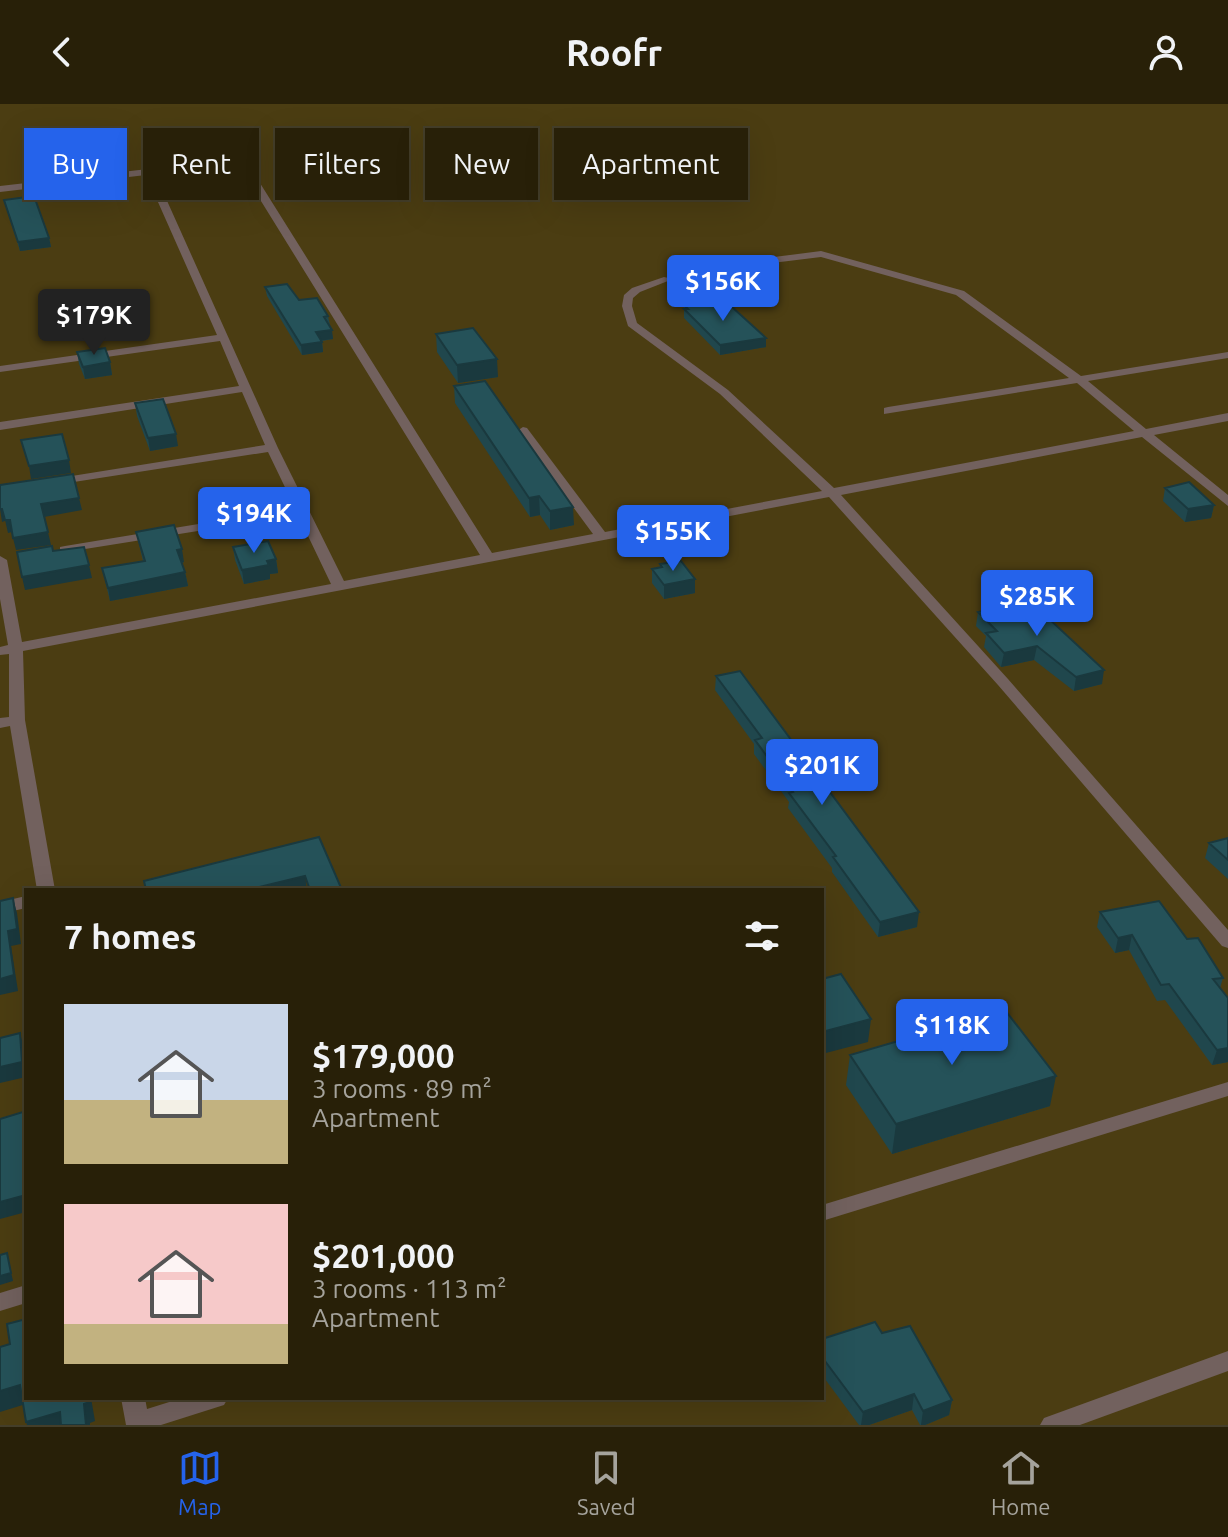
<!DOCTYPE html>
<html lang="en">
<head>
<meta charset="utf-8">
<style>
  :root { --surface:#282008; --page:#342d16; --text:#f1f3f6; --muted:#a5a39c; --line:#443e29; --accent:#2563eb }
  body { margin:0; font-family:Ubuntu,sans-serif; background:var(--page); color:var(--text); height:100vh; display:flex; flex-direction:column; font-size:30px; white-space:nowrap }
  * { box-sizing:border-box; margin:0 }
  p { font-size:26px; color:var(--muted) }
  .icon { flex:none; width:44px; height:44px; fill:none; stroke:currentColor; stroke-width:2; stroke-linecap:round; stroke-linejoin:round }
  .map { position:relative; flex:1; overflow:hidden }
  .drawer { position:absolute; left:24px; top:784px; width:800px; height:512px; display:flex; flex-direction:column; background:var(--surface); border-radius:0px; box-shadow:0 8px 32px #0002,0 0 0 2px var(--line) }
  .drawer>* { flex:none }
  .hud { position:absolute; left:24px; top:24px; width:800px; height:72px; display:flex; gap:16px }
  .price { position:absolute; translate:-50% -68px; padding:0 18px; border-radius:8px; background:var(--accent); color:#fff; font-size:26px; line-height:52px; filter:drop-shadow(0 2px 4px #0008) }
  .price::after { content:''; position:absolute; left:50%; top:48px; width:24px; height:18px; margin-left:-12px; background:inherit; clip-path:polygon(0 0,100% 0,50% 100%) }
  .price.on { background:#222; color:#fff }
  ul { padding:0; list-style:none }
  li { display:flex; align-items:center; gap:24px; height:200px; padding:0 40px }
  li span { display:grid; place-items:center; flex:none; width:224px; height:160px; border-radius:0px; color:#555 }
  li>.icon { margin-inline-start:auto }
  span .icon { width:96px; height:96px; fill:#fffc; stroke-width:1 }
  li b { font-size:34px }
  h2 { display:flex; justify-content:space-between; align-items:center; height:96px; padding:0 40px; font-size:34px }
  .chip { padding:0 28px; border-radius:0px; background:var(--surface); box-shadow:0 8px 32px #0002,0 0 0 2px var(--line); font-size:28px; line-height:72px }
  .chip.on { background:var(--accent); color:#fff }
  header { display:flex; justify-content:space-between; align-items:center; height:104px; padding:0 40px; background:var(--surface); font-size:36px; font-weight:600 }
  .tabs { display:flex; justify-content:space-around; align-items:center; height:112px; border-top:2px solid var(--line); background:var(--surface); font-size:22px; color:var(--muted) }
  .tabs a { display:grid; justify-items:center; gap:4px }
  .tabs .on { color:var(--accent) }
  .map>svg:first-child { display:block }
  .green { fill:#4b3d12; fill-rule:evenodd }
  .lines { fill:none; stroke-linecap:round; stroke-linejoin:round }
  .minor { fill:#72615e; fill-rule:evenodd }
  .wall { fill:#20474d }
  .shaded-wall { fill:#1a393e }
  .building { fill:#255259; stroke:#1a393e; stroke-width:2 }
</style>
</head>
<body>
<header><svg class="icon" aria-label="back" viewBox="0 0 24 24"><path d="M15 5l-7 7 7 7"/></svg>Roofr<svg class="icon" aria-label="person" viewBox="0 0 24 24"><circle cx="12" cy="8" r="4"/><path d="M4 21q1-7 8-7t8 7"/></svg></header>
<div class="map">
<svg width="1228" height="1321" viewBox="0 0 1228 1321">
  <rect width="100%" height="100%" fill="#362b0b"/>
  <path class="green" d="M0 0H1228V1321H0ZM26 786H822V1294H26Z"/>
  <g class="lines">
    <path class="minor" d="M226 56 248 60 492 449 593 430 517 327 523 323 527 324 605 428 822 387 720 290 628 222 622 202 624 191 632 184 664 173 673 175 640 188 633 194 632 202 637 219 728 286 834 384 1134 327 1077 279 884 310V304L888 303 1069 274 956 191 821 153 732 164 727 161 728 159 821 147 964 187 1081 272 1228 248V254L1088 277 1146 325 1228 309V317L1154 331 1228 391V402L1142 333 841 391 1008 575 1228 826V844L1222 842 998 581 829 393 23 547 25 616 55 786H37L10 622 0 624V614L9 613V550L0 551V543L8 541 0 495V452L7 456 22 538 331 480 298 411 60 449V443L65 442 295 404 268 348 48 382 47 379 53 375 265 341 242 288 0 326V318L239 282 220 237 0 268V262L217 231 146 71 0 88V82ZM226 62 240 63 480 451 344 477 278 344 155 70Z
      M26 792V804L0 810V798Z
      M1228 978V992L822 1117V1101Z
      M26 1181V1199L0 1207V1189Z
      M1228 1247V1267L1080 1321H1040L1044 1314Z
      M121 1294H145L147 1305 182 1294H228L224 1301 161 1321H126Z"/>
  </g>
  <path class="wall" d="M4 96 49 134 51 143 20 147Z
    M265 183 299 196 328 212 333 235 322 237 323 248 302 251 267 192Z
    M684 201 766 243 720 251 684 214Z
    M436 230 498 273 458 279 437 248Z
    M77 248 110 258 112 271 85 275 79 260Z
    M454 282 574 421 550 426 540 411 530 413 455 299Z
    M135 299 178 342 150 347 137 312Z
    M1165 384 1214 401 1211 414 1185 418 1163 397Z
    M136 428 184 458 182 459 185 468 188 482 110 497 102 464 143 457Z
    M233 443 276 455 278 469 270 470V475L244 480 235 456Z
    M660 460 695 489 664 495 652 479V465L660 463Z
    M978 508 1102 580 1074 587 1034 556 1001 563 984 543 986 532 976 522Z
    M716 572 917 823 878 833 832 768V764L788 704 789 698 754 650V640L715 586Z
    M1228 734V775L1205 754 1209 739Z
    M1100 808 1187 835 1223 874 1220 884 1228 958 1212 961 1165 896 1157 897 1129 846 1115 849 1097 823Z
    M850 951 1050 1002 892 1050 846 981Z
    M882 1229 952 1296 949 1311 925 1321H920L912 1306 869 1321H859L822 1271V1235Z"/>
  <path class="shaded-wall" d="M49 134 51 143 20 147 18 138Z
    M332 226 333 235 317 237 316 228Z
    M766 234V243L720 251V241Z
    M322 238 323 248 302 251 301 241Z
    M497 255 498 273 458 279 457 261Z
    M110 258 112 271 85 275 83 263Z
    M176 330 178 342 150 347 148 334Z
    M69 356 71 369 31 375 29 362Z
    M539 392 540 411 530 413 529 394Z
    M79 394 82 406 44 413 41 400Z
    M1214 401 1211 414 1185 418 1188 405Z
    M573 403 574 421 550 426V407Z
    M0 405H2L5 417 2 418Z
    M5 416H10L12 428 8 429Z
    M48 428 51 441 16 446 13 434Z
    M182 445 184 458 180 459 177 446Z
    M276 455 278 469 270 470V475L244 480 242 466 267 457Z
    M89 461 92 474 25 486 22 473Z
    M185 468 188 482 110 497 108 484Z
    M695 475V489L664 495V481Z
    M1037 542 1034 556 1001 563 1004 549Z
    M1104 566 1102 580 1074 587 1076 573Z
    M305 772 307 786H247Z
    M13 794 17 809 21 840 11 842 18 887 0 891V875Z
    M919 808 917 823 878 833 880 818Z
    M1132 831 1129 846 1115 849 1118 834Z
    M871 915 868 938 822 950V928Z
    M20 929 24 945 26 973 0 979V963Z
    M1228 944V958L1212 961 1217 946Z
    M1056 972 1050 1002 892 1050 896 1020Z
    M26 1091V1108L0 1115V1098Z
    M7 1149 13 1177 0 1181V1172Z
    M20 1281 26 1300 0 1308V1287Z
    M914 1290 912 1306 869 1321H861L863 1308Z
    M89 1294H91L95 1317 90 1319V1321H86L84 1300Z
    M952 1296 949 1311 925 1321H921L923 1307Z
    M60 1308 64 1321H27L26 1318Z"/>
  <path class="building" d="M34 92 49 134 18 138 4 96Z
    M287 180 299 196 317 194 328 212 324 213 332 226 316 228 322 238 301 241 265 183Z
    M713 196 722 205 732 203 766 234 720 241 684 205H688L684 201Z
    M473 224 497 255 457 261 436 230Z
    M105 244 110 258 83 263 77 248Z
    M485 277 573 403 550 407 539 392 529 394 454 282Z
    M163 295 176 330 148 334 135 299Z
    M62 330 69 356 29 362 21 336Z
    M73 370 79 394 41 400 48 428 13 434 10 416H5L2 405H0V381Z
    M1189 378 1214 401 1188 405 1165 384Z
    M174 421 182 445 177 446 185 468 108 484 102 464 145 457 136 428Z
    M268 437 276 455 267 457 269 461 242 466 233 443Z
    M52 442 53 447 84 443 89 461 22 473 17 448Z
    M681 457 695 475 664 481 652 465 662 463 660 460Z
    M1022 499 1038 514 1046 512 1104 566 1076 573 1037 542 1004 549 986 529 997 527 978 508Z
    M740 567 919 808 880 818 833 753 836 752 789 689 793 688 755 636 762 634 716 572Z
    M319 733 342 786H310L305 772 247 786H146L144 777Z
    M1228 734V756L1209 739Z
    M13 794 17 825 8 827 14 871 0 875V797Z
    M1159 797 1187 835 1198 834 1223 874 1213 875 1228 894V944L1217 946 1169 880 1161 881 1132 831 1118 834 1100 808Z
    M841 870 871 915 822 928V875Z
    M1005 906 1056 972 896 1020 850 951Z
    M20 929 22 958 0 963V934Z
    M26 1007V1091L0 1098V1015Z
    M7 1149 11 1169 0 1172V1151Z
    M26 1215V1294H89L90 1298 84 1300 86 1321H61L60 1308 26 1318 20 1281 0 1287V1243L10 1240 7 1220Z
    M875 1218 882 1229 910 1222 952 1296 923 1307 914 1290 863 1308 822 1253V1235Z"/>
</svg>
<b class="price" style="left:723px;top:219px">$156K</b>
<b class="price on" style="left:94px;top:253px">$179K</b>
<b class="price" style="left:254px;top:451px">$194K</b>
<b class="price" style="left:673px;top:469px">$155K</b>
<b class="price" style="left:1037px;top:534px">$285K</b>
<b class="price" style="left:822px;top:703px">$201K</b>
<b class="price" style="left:952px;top:963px">$118K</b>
<div class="hud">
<a class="chip on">Buy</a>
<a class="chip">Rent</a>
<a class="chip">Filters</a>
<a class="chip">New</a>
<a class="chip">Apartment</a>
</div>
<section class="drawer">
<h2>7 homes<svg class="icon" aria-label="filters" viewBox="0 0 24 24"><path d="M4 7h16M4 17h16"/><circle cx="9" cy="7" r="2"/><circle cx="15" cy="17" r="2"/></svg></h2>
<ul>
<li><span style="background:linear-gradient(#c9d6e8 60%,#c2b280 0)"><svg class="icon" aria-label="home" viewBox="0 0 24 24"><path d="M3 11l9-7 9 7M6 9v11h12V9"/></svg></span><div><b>$179,000</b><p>3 rooms · 89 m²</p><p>Apartment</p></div></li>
<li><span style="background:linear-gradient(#f6c9c9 75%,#c2b280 0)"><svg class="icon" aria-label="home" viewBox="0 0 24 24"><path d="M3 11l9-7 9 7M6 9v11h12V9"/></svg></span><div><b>$201,000</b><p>3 rooms · 113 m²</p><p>Apartment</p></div></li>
</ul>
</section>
</div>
<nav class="tabs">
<a class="on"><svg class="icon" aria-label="map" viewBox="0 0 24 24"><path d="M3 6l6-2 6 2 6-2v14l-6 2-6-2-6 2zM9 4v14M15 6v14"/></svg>Map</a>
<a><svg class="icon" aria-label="saved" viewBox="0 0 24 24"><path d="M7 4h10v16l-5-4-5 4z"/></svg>Saved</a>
<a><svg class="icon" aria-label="home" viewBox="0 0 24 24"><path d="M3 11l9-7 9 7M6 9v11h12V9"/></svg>Home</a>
</nav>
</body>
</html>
